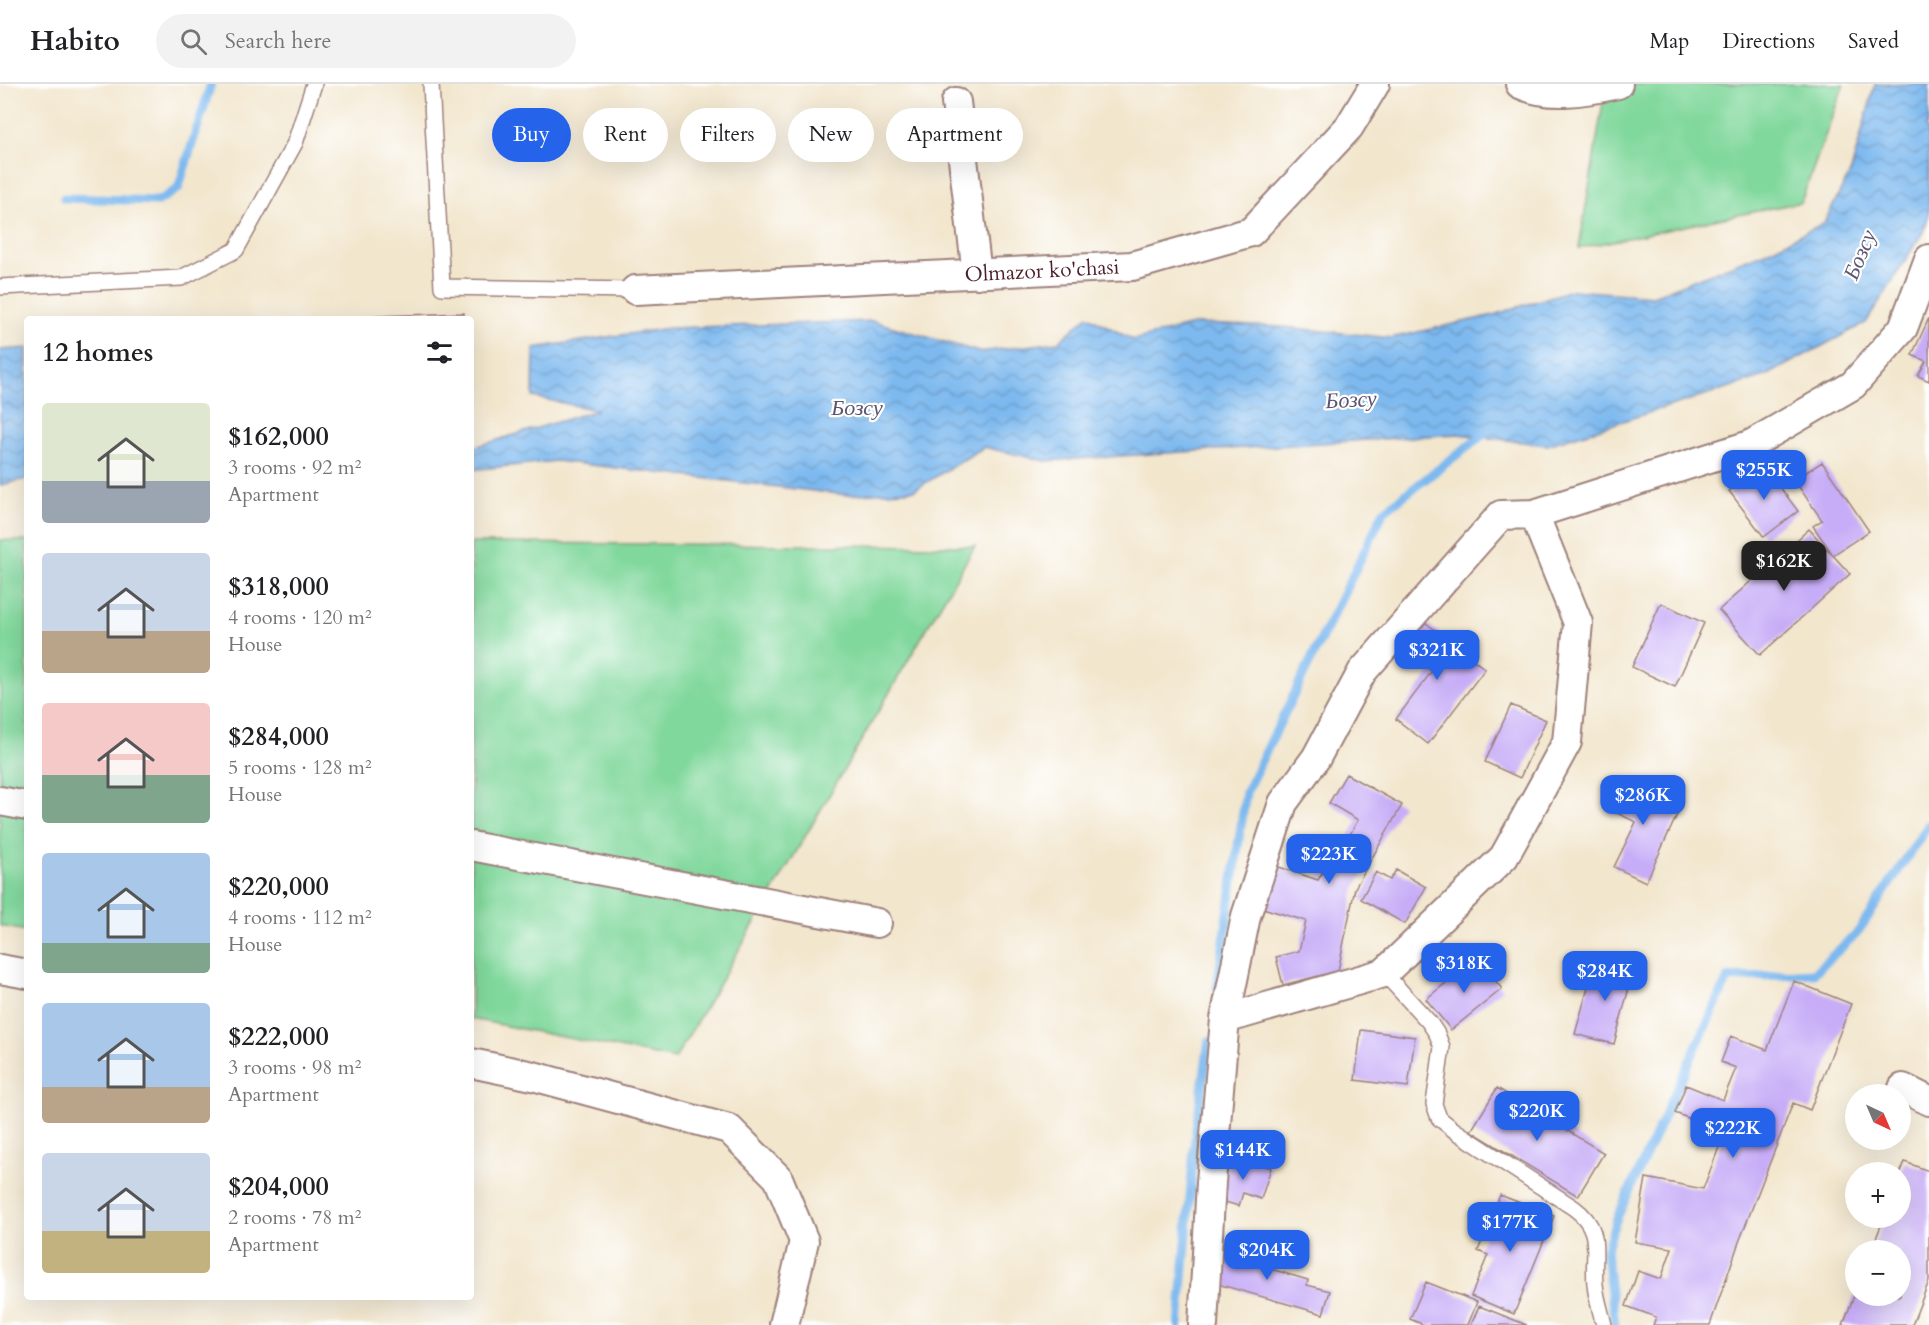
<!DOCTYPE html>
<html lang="en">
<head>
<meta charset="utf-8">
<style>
  :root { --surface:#fff; --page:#f2f2f2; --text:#202124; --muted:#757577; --line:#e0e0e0; --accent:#2563eb }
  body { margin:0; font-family:Cardo,serif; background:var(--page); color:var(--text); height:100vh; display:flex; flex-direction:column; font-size:22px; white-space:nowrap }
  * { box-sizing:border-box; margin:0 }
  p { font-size:20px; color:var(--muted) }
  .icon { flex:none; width:33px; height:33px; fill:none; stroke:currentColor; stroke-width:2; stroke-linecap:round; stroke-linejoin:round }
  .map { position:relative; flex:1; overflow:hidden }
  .panel { position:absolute; left:24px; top:232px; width:450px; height:984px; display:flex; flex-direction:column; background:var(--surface); border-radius:6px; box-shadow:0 6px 24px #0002 }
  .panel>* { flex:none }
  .banner { position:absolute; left:492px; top:24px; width:570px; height:54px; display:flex; gap:12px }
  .needle { width:39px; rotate:136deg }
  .buttons { position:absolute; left:1845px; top:1000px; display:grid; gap:12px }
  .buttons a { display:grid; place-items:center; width:66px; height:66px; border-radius:50%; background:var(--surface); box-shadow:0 6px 24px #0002; font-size:30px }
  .price { position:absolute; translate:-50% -51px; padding:0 14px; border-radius:12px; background:var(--accent); color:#fff; font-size:20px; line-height:39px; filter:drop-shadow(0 2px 3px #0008) }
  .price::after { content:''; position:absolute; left:50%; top:36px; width:18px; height:14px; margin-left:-9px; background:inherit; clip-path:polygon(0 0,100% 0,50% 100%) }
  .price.active { background:#222; color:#fff }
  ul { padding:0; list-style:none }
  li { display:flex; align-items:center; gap:18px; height:150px; padding:0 18px }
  li span { display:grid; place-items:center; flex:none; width:168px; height:120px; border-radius:6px; color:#555 }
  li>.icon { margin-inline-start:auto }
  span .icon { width:72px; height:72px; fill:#fffc; stroke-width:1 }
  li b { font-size:26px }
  h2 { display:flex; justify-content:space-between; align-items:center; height:72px; padding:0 18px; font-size:26px }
  .tag { padding:0 21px; border-radius:27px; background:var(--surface); box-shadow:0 6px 24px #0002; font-size:21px; line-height:54px }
  .tag.active { background:var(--accent); color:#fff }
  header { display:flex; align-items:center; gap:36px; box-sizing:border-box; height:84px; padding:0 30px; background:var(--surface); border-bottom:2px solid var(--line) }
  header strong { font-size:28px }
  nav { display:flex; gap:33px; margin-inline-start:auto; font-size:21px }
  .search { width:420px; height:54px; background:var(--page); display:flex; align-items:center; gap:15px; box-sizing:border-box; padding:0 21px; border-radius:33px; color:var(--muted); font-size:22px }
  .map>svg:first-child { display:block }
  .green { fill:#81d89c; stroke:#667c64; stroke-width:1.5 }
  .water { fill:url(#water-waves); stroke:#646c8d; stroke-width:1.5 }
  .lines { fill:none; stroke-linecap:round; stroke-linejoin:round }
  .stream { stroke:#7db9ef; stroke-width:9 }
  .building { fill:#c7adf7 }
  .service-casing { stroke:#9e827c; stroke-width:18 }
  .minor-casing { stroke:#9e827c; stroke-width:32 }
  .service { stroke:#fff; stroke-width:15 }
  .minor { stroke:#fff; stroke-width:28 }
  .labels { text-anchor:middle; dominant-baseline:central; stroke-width:4.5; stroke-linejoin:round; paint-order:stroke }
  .street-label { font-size:21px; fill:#4a1f2b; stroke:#fff }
  .water-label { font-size:22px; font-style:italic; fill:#5c5570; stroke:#fff }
</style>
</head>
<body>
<header>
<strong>Habito</strong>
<div class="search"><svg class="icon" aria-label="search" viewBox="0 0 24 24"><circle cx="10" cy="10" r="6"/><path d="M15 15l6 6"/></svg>Search here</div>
<nav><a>Map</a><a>Directions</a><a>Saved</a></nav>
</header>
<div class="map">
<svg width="1929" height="1241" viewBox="0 0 1929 1241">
  <defs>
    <pattern id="water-waves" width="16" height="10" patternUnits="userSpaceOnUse" patternTransform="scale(1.5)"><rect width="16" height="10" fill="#7db9ef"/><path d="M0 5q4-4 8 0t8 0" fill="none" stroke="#6896c2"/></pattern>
  </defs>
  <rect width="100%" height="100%" fill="#fff"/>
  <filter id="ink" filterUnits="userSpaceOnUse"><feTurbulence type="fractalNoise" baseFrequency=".0167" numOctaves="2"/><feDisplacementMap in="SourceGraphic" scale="12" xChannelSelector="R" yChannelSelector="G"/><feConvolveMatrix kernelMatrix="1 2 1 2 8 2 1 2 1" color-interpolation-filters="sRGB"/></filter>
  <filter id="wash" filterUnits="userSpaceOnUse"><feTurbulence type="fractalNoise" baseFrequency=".008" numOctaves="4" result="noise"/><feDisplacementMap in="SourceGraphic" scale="24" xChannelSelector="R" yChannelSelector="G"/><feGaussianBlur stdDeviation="1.35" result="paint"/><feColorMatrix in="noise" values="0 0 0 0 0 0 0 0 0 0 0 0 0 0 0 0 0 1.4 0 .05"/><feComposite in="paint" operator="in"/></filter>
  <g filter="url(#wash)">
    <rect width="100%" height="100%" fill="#f2e6cd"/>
    <path class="green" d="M1606 0H1844L1801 118 1579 164Z
      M0 456 27 457V847L0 842Z
      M471 459 975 462 675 975 471 935Z"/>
    <path class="water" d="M1875 0H1929V37L1926 44 1929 48V131L1923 148 1866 239 1765 292 1547 361 1458 350 1045 377 984 363 914 406 847 411 556 377 471 386V364L597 326 533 313 534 264 669 244 873 237 979 268 1058 258 1088 232 1133 256 1197 240 1285 243 1391 254 1494 231 1571 206 1653 212 1765 168 1824 139 1851 87Z
      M27 264V395L0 401V266Z"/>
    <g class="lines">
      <path class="stream" d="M64 114 158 117 178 105 211 0
        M1217 905 1246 708 1384 427 1488 347
        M1179 1241 1195 1054 1209 957
        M1615 1241 1606 1167 1616 1136 1728 894 1814 889 1858 848 1929 740"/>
    </g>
    <g id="blocks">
      <path class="building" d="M464 229V236H375V232Z
        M1929 234V297L1918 292 1926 277 1912 271Z
        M1822 378 1869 447 1833 471 1813 442 1822 436 1794 396Z
        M1764 382 1798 427 1764 453 1729 407Z
        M1809 445 1850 490 1760 571 1719 526Z
        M1661 519 1704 539 1675 603 1632 583Z
        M1421 535 1485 585 1428 660 1396 635 1432 587 1400 562Z
        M1511 621 1546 636 1520 694 1485 678Z
        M1346 690 1402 721 1355 804 1338 887 1283 901 1276 873 1299 867 1306 837 1256 822 1270 780 1318 796 1336 765 1340 768 1358 736 1329 719Z
        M1622 693 1682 720 1646 798 1614 783 1636 738 1608 725Z
        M1396 786 1426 803 1405 840 1361 815 1376 788 1390 796Z
        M1477 874 1502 905 1451 946 1426 915Z
        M1596 875 1634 885 1614 960 1575 950Z
        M1794 897 1851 920 1810 1026 1793 1019 1739 1158 1710 1241H1653L1656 1233 1626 1222 1638 1187 1661 1195 1672 1164 1635 1158 1646 1094 1703 1105 1725 1048 1675 1029 1686 1001 1723 1016 1736 984 1721 978 1731 952 1767 966Z
        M1361 946 1415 953 1408 1003 1355 996Z
        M1497 1004 1604 1069 1578 1112 1471 1047Z
        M1231 1071 1271 1084 1261 1115 1243 1109 1239 1122 1218 1116Z
        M1905 1078 1929 1087V1197L1912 1241H1843L1854 1212H1900V1167H1871L1884 1134H1900V1090Z
        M1500 1111 1554 1132 1514 1230 1471 1212 1488 1171 1478 1167Z
        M1226 1155 1251 1163 1247 1178 1308 1196 1307 1201 1330 1207 1323 1230 1214 1199Z
        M1426 1198 1477 1218 1468 1241H1424L1410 1235Z
        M1479 1222 1527 1241H1471Z"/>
    </g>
  </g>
  <g filter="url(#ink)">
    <use href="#blocks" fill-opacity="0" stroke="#9e827c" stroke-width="1.5"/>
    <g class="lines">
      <g class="service-casing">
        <path id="service" d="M431 0 442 203 635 206
          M0 203 181 194 236 166 295 59 314 0
          M1384 889 1429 938 1437 950 1442 963 1434 1020 1439 1034 1454 1046 1574 1124C1604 1146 1592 1168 1595 1200 1596 1214 1601 1228 1604 1241"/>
      </g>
      <g class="minor-casing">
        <path id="minor" d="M1520 0C1549 14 1587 7 1618 0
          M956 18 977 190
          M635 206 1132 182 1251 148 1349 43 1375 0
          M0 717 27 722
          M471 762 877 839
          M0 885 27 890
          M1225 935 1384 889 1504 773 1567 658 1578 539 1534 430
          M471 979 533 992 729 1045 778 1094 804 1157 784 1241
          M1903 1004 1929 1017
          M1203 1241 1211 1098 1225 935 1246 832 1283 719 1316 674 1362 588 1501 431 1534 430 1750 361 1853 301 1903 244 1929 175"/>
      </g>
      <use href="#service" class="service"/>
      <use href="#minor" class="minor"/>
    </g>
  </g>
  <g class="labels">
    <g class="street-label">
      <text transform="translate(1042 187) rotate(-3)">Olmazor ko'chasi</text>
    </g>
    <g class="water-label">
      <text transform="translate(1860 171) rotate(-67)">Бозсу</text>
      <text transform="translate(1351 316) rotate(-3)">Бозсу</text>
      <text x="857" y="324">Бозсу</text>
    </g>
  </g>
</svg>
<div class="buttons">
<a><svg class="needle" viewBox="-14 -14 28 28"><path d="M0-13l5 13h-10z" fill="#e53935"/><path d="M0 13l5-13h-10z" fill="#757577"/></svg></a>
<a>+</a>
<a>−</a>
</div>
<b class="price" style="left:1764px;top:417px">$255K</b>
<b class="price active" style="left:1784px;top:508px">$162K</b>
<b class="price" style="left:1437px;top:597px">$321K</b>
<b class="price" style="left:1643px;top:742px">$286K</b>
<b class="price" style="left:1329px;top:801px">$223K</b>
<b class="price" style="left:1464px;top:910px">$318K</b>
<b class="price" style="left:1605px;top:918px">$284K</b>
<b class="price" style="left:1537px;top:1058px">$220K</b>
<b class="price" style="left:1733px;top:1075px">$222K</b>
<b class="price" style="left:1243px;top:1097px">$144K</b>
<b class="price" style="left:1510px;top:1169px">$177K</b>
<b class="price" style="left:1267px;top:1197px">$204K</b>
<div class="banner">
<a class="tag active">Buy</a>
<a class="tag">Rent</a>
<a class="tag">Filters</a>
<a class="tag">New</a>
<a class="tag">Apartment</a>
</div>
<section class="panel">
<h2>12 homes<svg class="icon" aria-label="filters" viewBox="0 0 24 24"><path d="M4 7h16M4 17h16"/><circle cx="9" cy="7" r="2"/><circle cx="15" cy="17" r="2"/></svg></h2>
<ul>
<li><span style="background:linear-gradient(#dfe7d0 65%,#9aa5b1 0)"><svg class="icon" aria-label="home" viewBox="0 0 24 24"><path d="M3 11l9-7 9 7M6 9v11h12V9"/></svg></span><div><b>$162,000</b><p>3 rooms · 92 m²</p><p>Apartment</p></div></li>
<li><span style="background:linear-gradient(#c9d6e8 65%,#b9a48a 0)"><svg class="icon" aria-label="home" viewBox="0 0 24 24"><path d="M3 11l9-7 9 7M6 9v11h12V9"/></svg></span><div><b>$318,000</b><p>4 rooms · 120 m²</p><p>House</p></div></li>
<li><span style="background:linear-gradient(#f6c9c9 60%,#7fa58c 0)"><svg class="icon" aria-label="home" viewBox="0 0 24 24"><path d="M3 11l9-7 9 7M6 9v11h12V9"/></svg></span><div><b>$284,000</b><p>5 rooms · 128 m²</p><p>House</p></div></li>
<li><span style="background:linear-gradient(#a9c7e8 75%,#7fa58c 0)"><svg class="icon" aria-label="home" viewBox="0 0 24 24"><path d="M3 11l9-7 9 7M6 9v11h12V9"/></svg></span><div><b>$220,000</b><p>4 rooms · 112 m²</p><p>House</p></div></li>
<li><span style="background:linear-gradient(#a9c7e8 70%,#b9a48a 0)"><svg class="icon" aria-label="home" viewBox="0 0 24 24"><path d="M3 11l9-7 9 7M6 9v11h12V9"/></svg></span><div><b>$222,000</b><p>3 rooms · 98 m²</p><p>Apartment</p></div></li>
<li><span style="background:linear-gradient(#c9d6e8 65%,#c2b280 0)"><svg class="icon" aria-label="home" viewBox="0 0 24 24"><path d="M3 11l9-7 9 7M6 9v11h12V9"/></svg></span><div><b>$204,000</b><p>2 rooms · 78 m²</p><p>Apartment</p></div></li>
</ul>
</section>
</div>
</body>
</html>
